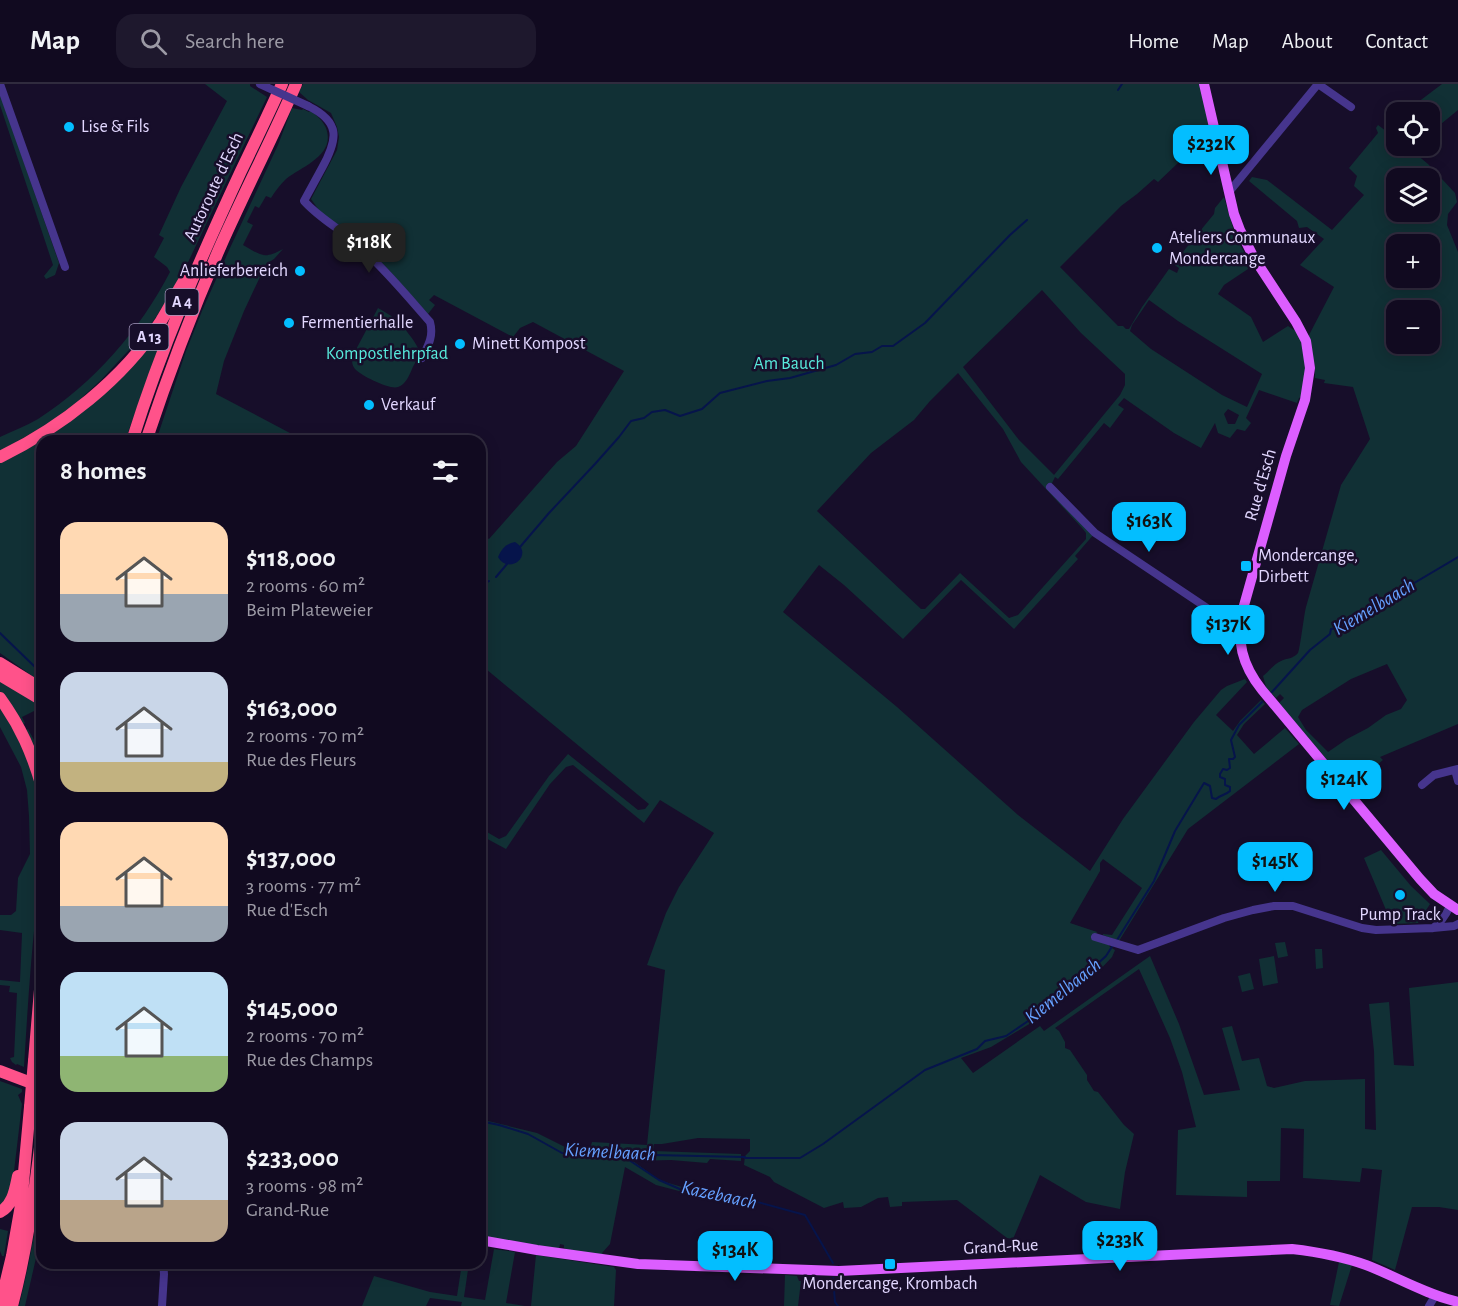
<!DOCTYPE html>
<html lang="en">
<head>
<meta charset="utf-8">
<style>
  :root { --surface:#110a20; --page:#1e182d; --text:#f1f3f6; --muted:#9c9aa5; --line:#302b3e; --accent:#03beff }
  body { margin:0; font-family:"Alegreya Sans",sans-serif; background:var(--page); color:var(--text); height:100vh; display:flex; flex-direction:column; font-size:22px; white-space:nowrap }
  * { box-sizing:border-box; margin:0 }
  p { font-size:20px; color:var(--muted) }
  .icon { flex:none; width:33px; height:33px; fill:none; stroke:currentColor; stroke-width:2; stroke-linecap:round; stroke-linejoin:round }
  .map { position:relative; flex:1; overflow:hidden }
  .sheet { position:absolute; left:36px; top:351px; width:450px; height:834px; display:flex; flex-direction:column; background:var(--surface); border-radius:18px; box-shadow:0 3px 15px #0003,0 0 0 2px var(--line) }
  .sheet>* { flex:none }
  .controls { position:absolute; left:1386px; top:18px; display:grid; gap:12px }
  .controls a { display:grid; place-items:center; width:54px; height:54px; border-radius:12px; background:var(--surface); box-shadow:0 3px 15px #0003,0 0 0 2px var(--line); font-size:30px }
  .price { position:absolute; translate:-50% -51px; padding:0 14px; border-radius:12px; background:var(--accent); color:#111; font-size:20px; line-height:39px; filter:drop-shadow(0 2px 3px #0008) }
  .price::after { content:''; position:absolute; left:50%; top:36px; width:18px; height:14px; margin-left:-9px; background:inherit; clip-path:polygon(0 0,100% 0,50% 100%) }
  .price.on { background:#222; color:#fff }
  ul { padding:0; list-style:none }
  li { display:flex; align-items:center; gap:18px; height:150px; padding:0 24px }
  li span { display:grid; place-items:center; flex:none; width:168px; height:120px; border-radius:18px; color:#555 }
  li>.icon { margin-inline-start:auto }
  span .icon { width:72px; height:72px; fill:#fffc; stroke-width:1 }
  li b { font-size:26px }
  h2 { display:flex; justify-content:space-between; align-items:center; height:72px; padding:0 24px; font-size:26px }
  header { display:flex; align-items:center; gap:36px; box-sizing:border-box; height:84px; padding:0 30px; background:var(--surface); border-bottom:2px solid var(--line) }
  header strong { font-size:28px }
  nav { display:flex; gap:33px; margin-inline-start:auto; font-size:21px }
  .search { width:420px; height:54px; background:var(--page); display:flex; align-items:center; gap:15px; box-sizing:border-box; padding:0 21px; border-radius:18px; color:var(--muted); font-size:22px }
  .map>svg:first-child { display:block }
  .green { fill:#113035; fill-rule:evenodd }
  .water { fill:#06144b }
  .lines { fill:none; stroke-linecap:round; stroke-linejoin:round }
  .stream { stroke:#06144b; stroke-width:2 }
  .minor { stroke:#46358d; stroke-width:8 }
  .major { stroke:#dc5eff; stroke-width:10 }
  .highway { stroke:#ff528a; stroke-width:12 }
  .minor-bridge { stroke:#46358d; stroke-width:8 }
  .highway-bridge { stroke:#ff528a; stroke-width:12 }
  .poi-dot { fill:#03beff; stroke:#170e2a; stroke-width:2 }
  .labels { text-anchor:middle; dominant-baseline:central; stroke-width:5; stroke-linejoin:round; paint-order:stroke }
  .shield { fill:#170e2a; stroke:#a59bbf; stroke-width:1.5 }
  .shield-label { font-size:16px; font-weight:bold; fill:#e2d7ff }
  .poi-label { font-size:18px; fill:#e2d7ff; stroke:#170e2a; text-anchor:start }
  .street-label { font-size:18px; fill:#e2d7ff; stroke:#170e2a }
  .park-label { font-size:18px; fill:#58eadc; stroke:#170e2a }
  .water-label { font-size:20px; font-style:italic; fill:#65a0ff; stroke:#170e2a }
</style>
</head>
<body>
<header>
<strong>Map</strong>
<div class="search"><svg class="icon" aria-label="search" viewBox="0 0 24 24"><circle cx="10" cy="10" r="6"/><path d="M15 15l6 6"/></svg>Search here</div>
<nav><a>Home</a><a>Map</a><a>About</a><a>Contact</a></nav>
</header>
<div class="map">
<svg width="1458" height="1222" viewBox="0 0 1458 1222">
  <rect width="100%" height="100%" fill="#170e2a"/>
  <path class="green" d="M205 0H250V2L267 13 180 195 156 233 143 251 101 296 75 320 46 341 0 367V353C12 347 26 342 38 335 94 299 140 246 170 188L167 183 154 173 164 154 159 151 181 103 227 17Z
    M303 0H1200L1215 72 1211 73 1198 54 1196 56 1199 59 1158 98 1154 95 1137 110 1121 122 1060 183 1118 242H1123L1126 245H1129L1142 223 1169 185 1177 189 1179 184 1173 180 1214 130 1215 124 1224 113 1236 154 1244 168 1242 170 1251 183 1224 201 1218 210 1251 233 1263 258 1288 242 1294 246 1296 245C1308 271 1307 285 1303 312L1299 314 1297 319 1259 306 1246 334 1251 339 1245 347 1237 345 1230 354 1218 349 1215 339 1201 364 1174 349 1124 314 1118 321 1124 325 1110 344 1104 339 1058 395 1055 393 1050 403 1095 449 1075 472 1078 475 1014 545 961 496 903 555 844 501 819 481 783 528 897 623 1018 731 1090 787 1123 735 1194 638 1221 606 1227 602 1245 595 1247 598 1216 631 1233 647 1240 637 1261 616 1265 620 1244 640 1237 651 1254 670 1285 644 1299 660 1188 745 1119 857 1103 851V850L1112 851 1142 804 1103 775 1100 779V787L1070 839 1097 848 1095 852 1111 858 1109 862 1115 866 1112 873 1095 891 1036 936 991 963 961 974 973 989 1040 942 1044 947 1150 872 1179 940 1204 1011 1240 1006 1222 944 1232 942 1242 977 1259 974 1267 1002 1274 1004 1305 997 1365 995V1045L1376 1046 1374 967 1369 920 1389 918 1394 981 1414 982 1409 904 1458 898V1126L1439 1123H1412L1395 1186 1372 1176 1382 1086 1362 1084 1360 1098 1303 1094 1304 1045 1281 1044 1280 1097H1247V1113L1176 1111 1178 1046 1196 1043 1182 988 1170 954 1139 885 1055 944 1059 947 1065 958V964L1070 966 1087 991V996L1094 1007 1098 1008 1124 1041 1134 1050 1125 1088 1120 1125 1086 1118 1040 1091 1013 1155 1007 1154 957 1116 902 1118V1122L890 1123 888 1113 878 1114 861 1123 844 1124 843 1118 824 1124 774 1098 770 1093 744 1081 745 1072 750 1067V1055L698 1054 662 1060H654L653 1067 741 1070V1077L710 1075 707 1079 671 1076 633 1077 659 1096 685 1104 721 1108V1113L698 1112 656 1101 625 1083 610 1160 602 1169 605 1172 571 1167 564 1164V1161L560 1160 559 1165 480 1152V1035L537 1049 569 1065H590L592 1058 647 1061 665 886 647 881 666 829 679 803 714 749 660 716 644 739 573 681 566 683 550 700 506 765 480 751V744L499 755 506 752 549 692 568 670 638 726 645 725 649 720 486 585 480 589V450L489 455 557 378 576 362 624 287 533 238 520 244 513 253 434 211 429 216 435 221 428 230 388 185 360 157 321 129 311 115 337 66 339 53 337 43 331 29 308 16 299 8ZM1042 206 1081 249 1125 290V301L1120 311 1054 391 1019 356 963 283ZM1149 216 1178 237 1262 290 1247 323 1222 311 1151 265 1130 247 1132 241ZM958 289 1003 345 1021 378 1083 445 1086 449V455L1018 531 1009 534 960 489 925 525H921L817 427 871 369 914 336 930 317ZM1228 325 1239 331 1235 340H1228L1224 330Z
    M1442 0H1458V26L1430 49V28H1405Z
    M0 10 59 179 55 191 46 195 44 192 53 181 0 21Z
    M292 24 302 26 303 25 309 28 310 27C317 31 323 37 326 44 336 71 303 82 286 95 280 101 275 107 271 114L266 112 259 124 255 122 247 138 253 141 243 161C261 171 263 176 283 165L274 175 266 180 244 227 224 277 216 310 305 357H156L186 267 202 227 230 164 278 61Z
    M1396 37V62H1414L1410 65 1428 80 1455 109 1457 118 1448 130 1447 141 1458 168V640L1380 673 1383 676 1350 703 1279 619 1284 614 1280 610 1276 614 1266 603 1263 592C1268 588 1274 580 1281 577 1287 574 1293 575 1298 569 1300 565 1304 531 1306 523L1341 401 1370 355 1353 303 1324 299 1325 296 1315 294V283L1308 253 1334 203 1300 181 1324 155 1307 143 1299 144 1297 137 1249 97 1252 93 1267 96 1332 146 1364 111 1354 102 1357 92 1349 84 1378 49 1376 44 1378 41 1386 47ZM1396 94H1430V128H1396ZM1396 160H1430V194H1396ZM1396 226H1430V260H1396ZM1387 580 1407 616 1401 625 1386 631 1368 644 1347 655 1328 668 1306 646 1298 633 1302 626 1351 595Z
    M378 224C383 227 389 230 394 234 400 238 418 260 419 267 419 273 414 280 412 285 409 292 406 300 398 303 390 306 362 292 356 286 352 282 352 278 352 273Z
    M163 244 161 256 125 357H42V599L0 569V379L53 350Z
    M0 595 42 620V637L36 626 22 633 25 639 21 641 0 609Z
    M0 622C16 650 33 676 39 709 47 748 39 797 35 837 30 885 27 934 24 983L17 980 16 981 12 978 10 974 14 973 17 909 9 908 10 902 0 901V896L20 898 22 849 0 846V831H11L16 827 18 794 30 770 29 732 27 706 21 683 0 643Z
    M28 645 34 656 39 654 38 650 42 648V693L25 647Z
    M1381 766 1411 802 1430 820 1418 839 1392 840 1364 774Z
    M1285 858 1288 872 1278 874 1275 859Z
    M1315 865H1322L1323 884 1316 885Z
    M1274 872 1278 899 1263 902 1259 875Z
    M1250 889 1254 905 1242 908 1238 892Z
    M0 997 22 1005V1008L18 1011 22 1020 12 1104 0 1124Z
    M42 1124V1148L25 1222H19L29 1178 37 1134H40Z
    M0 1145 8 1147 4 1172H2L0 1167Z
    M494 1165 515 1168 506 1219 525 1222H461L462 1218 430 1214 426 1222H362L374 1192 430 1208 457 1212 462 1179H469L464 1213 485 1216Z
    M536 1171 614 1183 616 1186 614 1222H531Z
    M1339 1178 1352 1181 1339 1222 1330 1221Z
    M785 1191 797 1192 799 1197H801L798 1222H784Z"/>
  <path class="water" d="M515 458C535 470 509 492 498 473 502 464 506 460 515 458Z"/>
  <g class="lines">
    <path class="stream" d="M1118 6 1122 0
      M520 463 549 429 595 380 619 353 631 337 644 334 652 328 665 326 680 332 702 325 720 309 767 297 790 294 836 281 855 270 872 268 882 262H893L925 239 1010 151 1027 136
      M496 493 507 480
      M480 503 489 497
      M0 549 34 582 42 586
      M1272 608 1310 566 1330 550 1331 545 1338 544 1458 473
      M1117 856 1154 797 1175 747 1204 699 1210 702 1212 714 1216 715C1220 711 1226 711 1230 707V703L1225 701V695L1220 693V690L1223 685 1227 686 1230 684 1229 675H1233L1235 673 1231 656 1239 641 1262 618
      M480 1037 499 1041 528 1050 562 1069 745 1073
      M623 1072 659 1096 682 1106 728 1110 805 1131 833 1179
      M745 1074H800L823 1060 925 986 977 965 985 957 1006 952 1031 935 1036 928 1070 905 1106 872 1113 861
      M833 1194 835 1218 838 1222"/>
    <path class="minor" d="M0 0 65 183
      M1318 0 1351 23
      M308 22C341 38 338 55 322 84 316 95 310 106 304 117 320 135 342 146 359 162 385 185 407 212 430 238 434 252 428 262 422 274
      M1229 108 1318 0
      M1050 403 1095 449 1240 546
      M1455 686 1458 697
      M1422 701 1434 691 1458 685
      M1433 844C1442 838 1446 831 1450 822
      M1095 853 1138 866 1224 834 1253 826 1274 822H1293L1362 844 1376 846 1433 844 1454 842 1458 840
      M162 1222 164 1190 163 1179
      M1429 1222 1435 1212"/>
    <path class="major" d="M1204 0 1234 130 1240 146 1254 174 1296 238 1306 257 1310 284 1305 316 1286 372 1243 525C1236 557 1242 581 1262 606L1420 795 1434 810 1458 826
      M480 1156 537 1166 638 1180 839 1187 1292 1165C1318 1168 1341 1172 1366 1181 1397 1193 1425 1210 1458 1218"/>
    <path class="highway" d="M132 357C161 264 200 175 241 87 255 58 269 29 282 0
      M146 357C168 291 193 225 221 161 245 107 272 55 296 0
      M0 373C62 343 123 295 161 237 169 224 176 210 184 197
      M0 579 42 605
      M0 591 42 616
      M0 614C21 643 32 669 42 703
      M34 977 42 882
      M0 987 42 1003
      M0 1128C13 1121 15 1106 18 1092
      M0 1222 12 1172 21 1121 30 1023
      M12 1222C27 1165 35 1106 42 1047"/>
    <path class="minor-bridge" d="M260 0 308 22"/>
    <path class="highway-bridge" d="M30 1023 34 977"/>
  </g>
  <g class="poi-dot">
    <circle cx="69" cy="43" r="6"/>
    <circle cx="1157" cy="164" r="6"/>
    <circle cx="300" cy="187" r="6"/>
    <circle cx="289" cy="239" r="6"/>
    <circle cx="460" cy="260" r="6"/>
    <circle cx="369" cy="321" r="6"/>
    <rect x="1240" y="476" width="12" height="12" rx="3"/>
    <circle cx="1400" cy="811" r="6"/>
    <rect x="884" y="1174" width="12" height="12" rx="3"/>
  </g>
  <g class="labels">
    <g class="shield">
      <rect x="165.5" y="205" width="33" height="26" rx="4.5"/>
      <rect x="129.5" y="240" width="39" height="26" rx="4.5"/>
    </g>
    <g class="shield-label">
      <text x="182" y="218">A 4</text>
      <text x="149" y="253">A 13</text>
    </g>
    <g class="poi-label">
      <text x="81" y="43">Lise &amp; Fils</text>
      <text x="1169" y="154">Ateliers Communaux<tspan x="1169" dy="21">Mondercange</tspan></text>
      <text x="288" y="187" text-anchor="end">Anlieferbereich</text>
      <text x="301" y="239">Fermentierhalle</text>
      <text x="472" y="260">Minett Kompost</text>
      <text x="381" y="321">Verkauf</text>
      <text x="1258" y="472">Mondercange,<tspan x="1258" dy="21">Dirbett</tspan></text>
      <text x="1400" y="831" text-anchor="middle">Pump Track</text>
      <text x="890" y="1200" text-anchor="middle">Mondercange, Krombach</text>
    </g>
    <g class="street-label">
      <text transform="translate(214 103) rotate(-65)">Autoroute d'Esch</text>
      <text transform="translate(1261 401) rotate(-74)">Rue d'Esch</text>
      <text transform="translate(1001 1163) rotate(-3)">Grand-Rue</text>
    </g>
    <g class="park-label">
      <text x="387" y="270">Kompostlehrpfad</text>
      <text x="789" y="280">Am Bauch</text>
    </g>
    <g class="water-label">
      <text transform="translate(1374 523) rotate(-31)">Kiemelbaach</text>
      <text transform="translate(1063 907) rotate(-39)">Kiemelbaach</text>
      <text transform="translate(610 1068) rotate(3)">Kiemelbaach</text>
      <text transform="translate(719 1111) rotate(12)">Kazebaach</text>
    </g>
  </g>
</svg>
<div class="controls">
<a><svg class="icon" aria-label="locate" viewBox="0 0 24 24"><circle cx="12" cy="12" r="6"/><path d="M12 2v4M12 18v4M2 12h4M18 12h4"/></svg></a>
<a><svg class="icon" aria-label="layers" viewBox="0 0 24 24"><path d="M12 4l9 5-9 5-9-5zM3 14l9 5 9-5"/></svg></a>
<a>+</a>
<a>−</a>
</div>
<b class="price" style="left:1211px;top:92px">$232K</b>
<b class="price on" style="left:369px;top:190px">$118K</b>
<b class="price" style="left:1149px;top:469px">$163K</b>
<b class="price" style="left:1228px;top:572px">$137K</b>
<b class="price" style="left:1344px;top:727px">$124K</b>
<b class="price" style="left:1275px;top:809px">$145K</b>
<b class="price" style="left:1120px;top:1188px">$233K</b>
<b class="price" style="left:735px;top:1198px">$134K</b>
<section class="sheet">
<h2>8 homes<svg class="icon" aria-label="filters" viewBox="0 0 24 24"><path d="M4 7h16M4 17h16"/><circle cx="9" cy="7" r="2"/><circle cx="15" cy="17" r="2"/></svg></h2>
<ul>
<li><span style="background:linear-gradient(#ffd9b3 60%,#9aa5b1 0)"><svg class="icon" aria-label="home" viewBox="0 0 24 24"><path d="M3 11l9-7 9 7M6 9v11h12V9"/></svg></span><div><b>$118,000</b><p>2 rooms · 60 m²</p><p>Beim Plateweier</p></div></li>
<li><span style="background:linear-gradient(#c9d6e8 75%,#c2b280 0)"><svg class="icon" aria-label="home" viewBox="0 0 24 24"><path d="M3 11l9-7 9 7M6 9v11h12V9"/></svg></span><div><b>$163,000</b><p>2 rooms · 70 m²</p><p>Rue des Fleurs</p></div></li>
<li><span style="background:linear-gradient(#ffd9b3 70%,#9aa5b1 0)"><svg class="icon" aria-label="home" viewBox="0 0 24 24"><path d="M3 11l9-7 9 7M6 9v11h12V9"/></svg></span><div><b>$137,000</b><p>3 rooms · 77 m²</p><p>Rue d'Esch</p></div></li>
<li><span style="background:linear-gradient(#bfe0f5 70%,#8fb573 0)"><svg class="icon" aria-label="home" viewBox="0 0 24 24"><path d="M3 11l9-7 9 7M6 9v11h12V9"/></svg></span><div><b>$145,000</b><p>2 rooms · 70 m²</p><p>Rue des Champs</p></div></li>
<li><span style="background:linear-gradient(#c9d6e8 65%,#b9a48a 0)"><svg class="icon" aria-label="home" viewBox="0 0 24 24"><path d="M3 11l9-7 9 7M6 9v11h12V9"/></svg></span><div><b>$233,000</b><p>3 rooms · 98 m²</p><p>Grand-Rue</p></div></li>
</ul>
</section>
</div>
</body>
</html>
